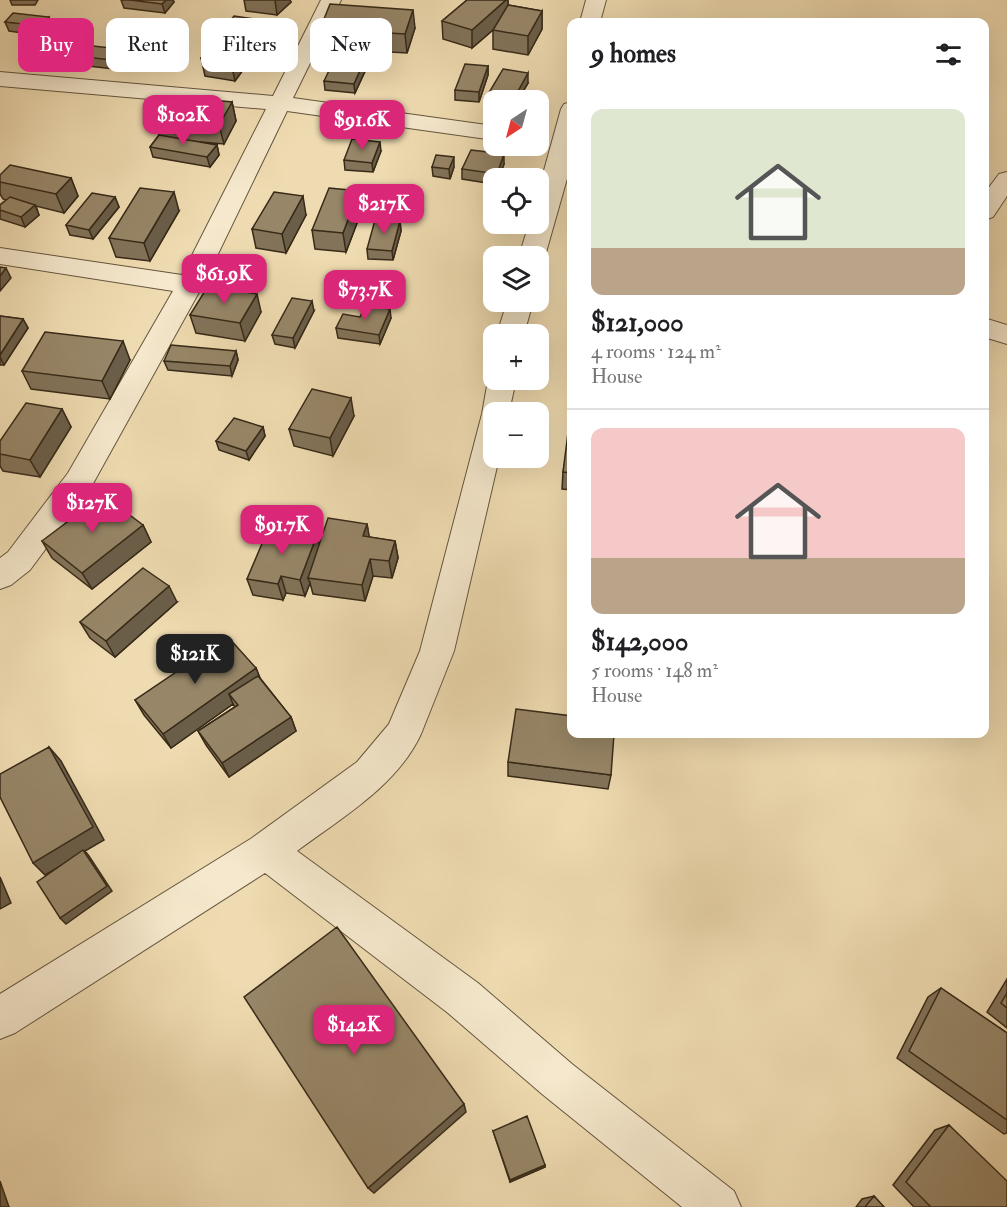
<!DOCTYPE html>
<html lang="en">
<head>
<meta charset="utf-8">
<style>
  :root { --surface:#fff; --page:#f2f2f2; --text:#202124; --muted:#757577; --line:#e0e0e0; --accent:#db2777 }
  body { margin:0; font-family:"IM FELL Double Pica",serif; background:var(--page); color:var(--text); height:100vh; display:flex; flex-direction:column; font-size:22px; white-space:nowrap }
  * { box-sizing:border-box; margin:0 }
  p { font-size:20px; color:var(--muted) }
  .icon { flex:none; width:33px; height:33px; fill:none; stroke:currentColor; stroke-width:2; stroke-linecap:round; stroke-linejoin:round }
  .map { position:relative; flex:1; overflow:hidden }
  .panel { position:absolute; left:567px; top:18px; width:422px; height:720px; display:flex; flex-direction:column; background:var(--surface); border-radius:12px; box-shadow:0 6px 24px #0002 }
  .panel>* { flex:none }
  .hud { position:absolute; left:18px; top:18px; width:459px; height:54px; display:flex; gap:12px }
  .needle { width:39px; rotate:216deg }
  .buttons { position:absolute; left:483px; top:90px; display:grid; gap:12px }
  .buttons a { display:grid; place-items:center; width:66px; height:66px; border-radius:12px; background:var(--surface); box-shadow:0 6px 24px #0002; font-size:30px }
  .price { position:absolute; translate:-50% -51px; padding:0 14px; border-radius:12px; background:var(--accent); color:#fff; font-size:20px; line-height:39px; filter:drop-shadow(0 2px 3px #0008) }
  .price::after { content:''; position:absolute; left:50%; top:36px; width:18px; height:14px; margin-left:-9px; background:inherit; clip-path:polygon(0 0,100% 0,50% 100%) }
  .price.selected { background:#222; color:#fff }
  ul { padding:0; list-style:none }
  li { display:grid; align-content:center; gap:12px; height:318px; padding:0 24px }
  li+li { border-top:2px solid var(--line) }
  li span { display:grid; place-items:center; height:186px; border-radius:12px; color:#555 }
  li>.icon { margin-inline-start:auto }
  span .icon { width:108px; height:108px; fill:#fffc; stroke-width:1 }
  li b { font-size:26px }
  h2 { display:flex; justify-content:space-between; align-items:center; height:72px; padding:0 24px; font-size:26px }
  .tag { padding:0 21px; border-radius:12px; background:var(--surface); box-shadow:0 6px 24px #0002; font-size:21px; line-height:54px }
  .tag.selected { background:var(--accent); color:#fff }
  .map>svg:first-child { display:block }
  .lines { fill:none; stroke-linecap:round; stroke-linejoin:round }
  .minor-casing { stroke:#65563e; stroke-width:2 }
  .minor { fill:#f5e8cc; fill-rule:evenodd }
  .wall { fill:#827359; stroke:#372a18; stroke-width:1.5 }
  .shaded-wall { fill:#6a5e49; stroke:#372a18; stroke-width:1.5 }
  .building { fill:#978668; stroke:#372a18; stroke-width:1.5 }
</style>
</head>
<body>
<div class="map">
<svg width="1007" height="1207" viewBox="0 0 1007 1207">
  <rect width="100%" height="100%" fill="#efdbb1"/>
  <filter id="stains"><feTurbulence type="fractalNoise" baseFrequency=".00333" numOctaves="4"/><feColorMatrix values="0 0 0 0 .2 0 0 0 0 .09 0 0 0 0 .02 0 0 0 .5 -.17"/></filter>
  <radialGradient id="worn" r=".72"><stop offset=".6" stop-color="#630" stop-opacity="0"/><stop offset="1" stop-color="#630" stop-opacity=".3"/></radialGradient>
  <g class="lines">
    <g class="minor-casing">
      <path id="minor" d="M321 0H341L293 98 494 126V140L287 111 203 285 90 489 30 570 11 585 0 589V558L8 552 68 473 173 291 0 264V248L182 275 266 109 0 86V72L273 96Z
        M586 0H606L600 22H580Z
        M572 102V161L545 256 538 262V256H519L529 224H538V192L561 109 564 104Z
        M1007 172V196L993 217 984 220V194L999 174Z
        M507 302H533L524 334H497Z
        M984 318 1007 325V344L984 337Z
        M492 373 494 380H516L509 412H494V458H499L454 651 421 734C397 786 341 818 297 851L478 983 572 1064 734 1191 741 1207H682L542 1094 448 1013 265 873 15 1033 0 1039V994L252 838 357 762 389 724 420 651 482 414 488 380Z"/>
    </g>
    <use href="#minor" class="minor"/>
  </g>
  <path class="wall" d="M10 0H38L35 5H12Z
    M121 0H173L174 2 165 13 124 8Z
    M244 0H290L291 2 277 15 246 11Z
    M467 0H508V5L542 11V29L528 55 493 49V30L472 48 443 39 442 21Z
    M5 22 52 26 44 36 9 31Z
    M275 22 279 40 263 61 251 59 235 81 205 76 201 58Z
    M415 28 407 53 323 48 320 29Z
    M149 32 152 42 141 53 120 49 123 58 114 69 88 66 85 57 116 48 113 39Z
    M365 59 366 69 355 93 325 90 324 81Z
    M488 66V75L479 102 455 100V90Z
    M528 83 518 100H494V107L487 106V96Z
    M232 102 236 121 224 144 190 141 217 145 219 155 210 167 153 157 150 147 159 135 154 119Z
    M381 151 373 172 345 170 344 160Z
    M504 164 499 178H494V184L462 179V169Z
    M432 167H454L450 179 433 176Z
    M0 175 71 178 78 196 64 213 36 206 39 215 25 227 0 219V205L6 200 3 199 0 194Z
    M115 197 119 207 93 239 70 235 66 225Z
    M362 210 346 252 315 249 312 230Z
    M179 211 150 261 116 257 109 238Z
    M306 215 286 253 256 248 252 229Z
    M400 221 401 231 393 260 368 259 367 249Z
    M314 311 295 348 275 344 272 335Z
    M261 312 245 341 196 333 190 315Z
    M0 316 23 319 28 328 4 365H0Z
    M360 317 391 318 380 344 338 338 336 328Z
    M236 351 238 360 232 376 168 370 164 361Z
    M130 360 110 399 31 389 22 371Z
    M62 409 71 427 40 477 3 471 0 466V441Z
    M354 416 333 456 294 446 289 429Z
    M572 425V490L562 489 563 472Z
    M263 427 265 436 249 460 219 450 216 441Z
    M367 524 369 537 395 541 398 558 392 578 373 576 365 601 313 594 310 583 305 596 286 593 283 600 253 595 247 579 317 535 319 545Z
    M143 525 151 542 92 589 52 558 42 541Z
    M177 602 115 657 90 638 80 622Z
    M256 668 260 678 291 717 296 731 229 777 206 745 198 731 235 707 233 704 171 748 144 715 135 700Z
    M508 762 611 775 608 789 508 776Z
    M1007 979V1028L987 1012Z
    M941 988 1007 1033V1133L1004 1134 897 1058 928 997Z
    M949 1125 1007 1207H914L893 1185 935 1130Z
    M493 1131 545 1165V1167L510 1182Z
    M874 1196 884 1207H856L862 1199Z"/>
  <path class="shaded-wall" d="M166 0H173L174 2 165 13 162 4Z
    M275 0H290L291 2 277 15Z
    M506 0H508V17L472 48V30Z
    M413 10 415 28 407 53 405 34Z
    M542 11V29L528 55V36Z
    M49 17 52 26 44 36 41 26Z
    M275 22 279 40 263 61 260 43Z
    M149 32 152 42 141 53 138 44Z
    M248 41 251 59 235 81 231 63Z
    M120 49 123 58 114 69 111 60Z
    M365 59 366 69 355 93 354 84Z
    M488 66V75L479 102V92Z
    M528 73V83L518 100H513Z
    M232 102 236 121 224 144 219 125Z
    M380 142 381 151 373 172 372 163Z
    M217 145 219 155 210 167 207 157Z
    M504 154V164L499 178H497V174Z
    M454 157V167L450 179 449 169Z
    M71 178 78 196 64 213 56 194Z
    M359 191 362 210 346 252 343 233Z
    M174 192 179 211 150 261 144 243Z
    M303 196 306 215 286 253 282 234Z
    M115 197 119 207 93 239 89 230Z
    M35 205 39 215 25 227 21 217Z
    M400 221 401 231 393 260 392 251Z
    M6 268 11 278 0 291V276Z
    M257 294 261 312 245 341 240 323Z
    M312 301 314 311 295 348 293 338Z
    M390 309 391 318 380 344 379 335Z
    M23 319 28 328 4 365 0 357V355Z
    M123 341 130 360 110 399 102 381Z
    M236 351 238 360 232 376 230 366Z
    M351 398 354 416 333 456 330 438Z
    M62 409 71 427 40 477 30 460Z
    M263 427 265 436 249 460 246 451Z
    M367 524 370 541 363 536Z
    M143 525 151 542 92 589 82 573Z
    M317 535 321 552 308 578 310 583 305 596 300 580Z
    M395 541 398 558 392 578 389 561Z
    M370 559 373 576 365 601 362 585Z
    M281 576 286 593 283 600 278 584Z
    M169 586 177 602 115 657 106 641Z
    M256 668 262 683 229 694 233 704 171 748 163 734Z
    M291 717 296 731 229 777 222 763Z
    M49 747 61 761 104 840 85 851 89 856 112 891 66 924 60 918 84 852 45 875 33 863Z
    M0 877 11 903 0 909Z
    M464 1104 466 1112 374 1193 368 1188Z
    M545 1165V1167L510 1182V1180Z
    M0 1181 9 1207H0Z"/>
  <path class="building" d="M130 0H166L162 4Z
    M467 0H506L472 30 442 21Z
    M330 4 413 10 405 34 320 29Z
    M508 5 542 11 528 36 493 30Z
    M13 13 49 17 41 26 5 22Z
    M234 16 275 22 260 43 248 41 231 63 201 58Z
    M125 28 149 32 138 44 113 39Z
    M93 46 120 49 111 60 85 57Z
    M336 56 365 59 354 84 324 81Z
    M465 64 488 66 479 92 455 90Z
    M503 69 528 73 513 100 487 96Z
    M169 96 232 102 219 125 154 119Z
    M159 135 217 145 207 157 150 147Z
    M352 139 380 142 372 163 344 160Z
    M471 150 504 154 497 174 462 169Z
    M436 155 454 157 449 169 432 167Z
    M10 165 71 178 56 194 0 182V175Z
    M140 188 174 192 144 243 109 238Z
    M329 188 359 191 343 233 312 230Z
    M274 192 303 196 282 234 252 229Z
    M92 193 115 197 89 230 66 225Z
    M10 197 35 205 21 217 0 210V205Z
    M375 220 400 221 392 251 367 249Z
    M0 267 6 268 0 276Z
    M208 286 257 294 240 323 190 315Z
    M292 298 312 301 293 338 272 335Z
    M365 305 390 309 379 335 336 328 343 314 360 317Z
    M0 316 23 319 0 355Z
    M45 332 123 341 102 381 22 371Z
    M171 345 236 351 230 366 164 361Z
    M312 389 351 398 330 438 289 429Z
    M26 403 62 409 30 460 0 454V441Z
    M234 418 263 427 246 451 216 441Z
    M569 425H572V473L563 472Z
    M103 495 143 525 82 573 42 541Z
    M328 518 367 524 363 536 395 541 389 561 370 559 362 585 308 578Z
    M269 527 317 535 300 580 281 576 278 584 247 579Z
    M143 568 169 586 106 641 80 622Z
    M228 637 256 668 163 734 135 700Z
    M258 676 291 717 222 763 198 731 238 705 229 694Z
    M516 709 572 716V734H614L611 775 508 762Z
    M49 747 93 827 33 863 0 797V774Z
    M83 850 107 886 60 918 37 882Z
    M337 927 464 1104 368 1188 244 997Z
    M941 988 1007 1033V1120L909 1051Z
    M1007 993V1008L1001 1003Z
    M527 1116 545 1165 510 1180 493 1131Z
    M949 1125 1007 1181V1207H931L906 1182Z
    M874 1196 884 1207H865Z"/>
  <rect width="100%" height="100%" filter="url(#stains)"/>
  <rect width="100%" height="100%" fill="url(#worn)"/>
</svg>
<div class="buttons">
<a><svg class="needle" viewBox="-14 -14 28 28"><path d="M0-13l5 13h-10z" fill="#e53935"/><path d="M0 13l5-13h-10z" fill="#757577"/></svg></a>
<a><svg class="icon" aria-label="locate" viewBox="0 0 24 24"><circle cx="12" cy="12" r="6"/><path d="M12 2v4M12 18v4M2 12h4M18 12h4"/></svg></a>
<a><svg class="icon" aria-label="layers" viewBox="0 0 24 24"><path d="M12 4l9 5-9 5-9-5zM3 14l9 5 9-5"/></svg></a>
<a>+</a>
<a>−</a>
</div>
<b class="price" style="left:183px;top:146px">$102K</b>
<b class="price" style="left:362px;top:151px">$91.6K</b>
<b class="price" style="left:384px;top:235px">$217K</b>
<b class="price" style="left:224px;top:305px">$61.9K</b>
<b class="price" style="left:365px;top:321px">$73.7K</b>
<b class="price" style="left:92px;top:534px">$127K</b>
<b class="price" style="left:282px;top:556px">$91.7K</b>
<b class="price selected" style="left:195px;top:685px">$121K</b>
<b class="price" style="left:354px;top:1056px">$142K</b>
<div class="hud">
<a class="tag selected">Buy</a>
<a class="tag">Rent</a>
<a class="tag">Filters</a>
<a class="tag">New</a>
</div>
<section class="panel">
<h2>9 homes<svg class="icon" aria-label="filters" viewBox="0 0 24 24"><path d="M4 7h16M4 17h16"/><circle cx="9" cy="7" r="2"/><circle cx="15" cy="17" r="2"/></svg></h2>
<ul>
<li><span style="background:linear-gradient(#dfe7d0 75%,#b9a48a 0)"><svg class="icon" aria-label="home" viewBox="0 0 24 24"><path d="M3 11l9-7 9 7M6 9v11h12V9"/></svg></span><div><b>$121,000</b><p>4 rooms · 124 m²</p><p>House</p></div></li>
<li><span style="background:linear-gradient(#f6c9c9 70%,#b9a48a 0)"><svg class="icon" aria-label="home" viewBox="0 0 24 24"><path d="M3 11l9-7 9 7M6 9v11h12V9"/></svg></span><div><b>$142,000</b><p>5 rooms · 148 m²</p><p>House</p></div></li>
</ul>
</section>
</div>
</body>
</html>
